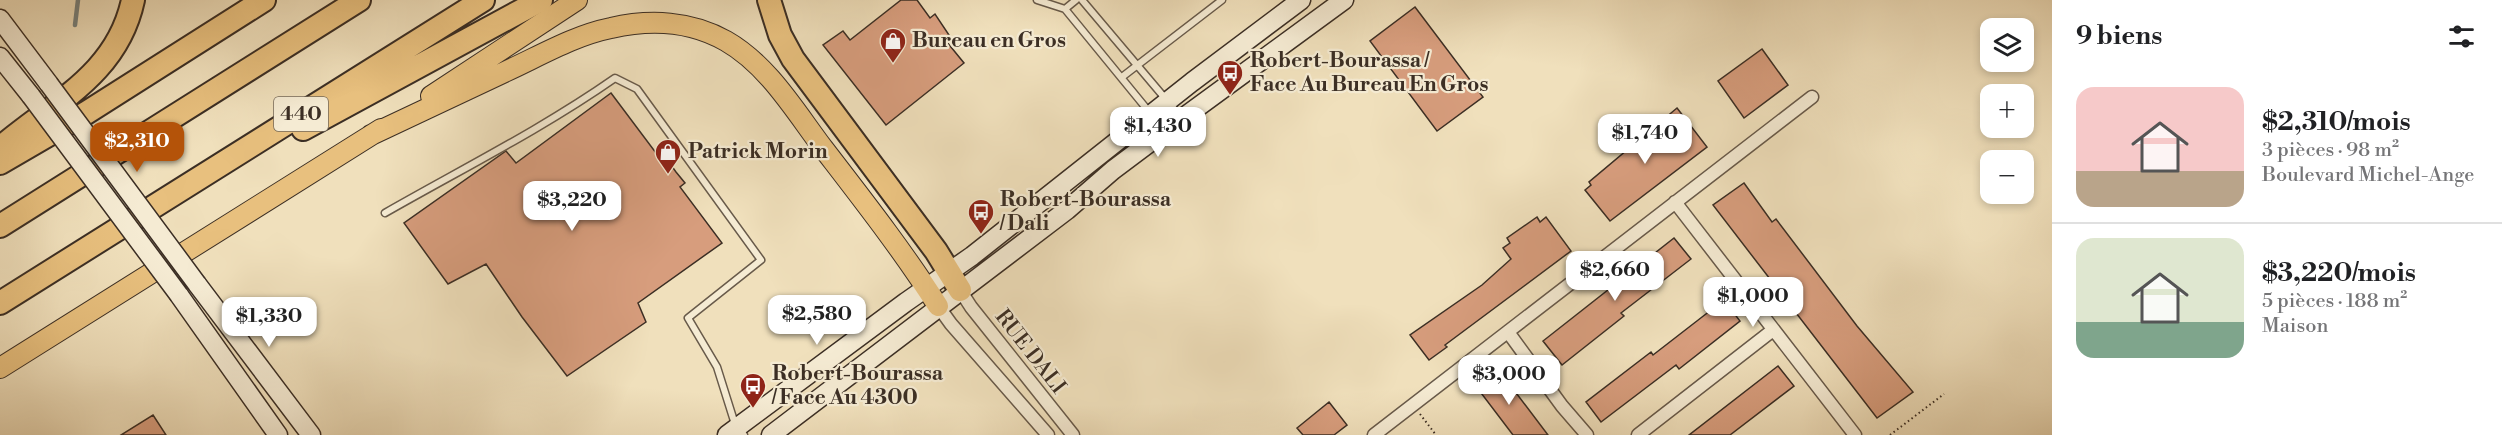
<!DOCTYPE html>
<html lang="fr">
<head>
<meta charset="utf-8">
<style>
  :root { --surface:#fff; --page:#f2f2f2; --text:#202124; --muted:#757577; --line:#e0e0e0; --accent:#b45309 }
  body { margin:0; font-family:"Libre Bodoni",serif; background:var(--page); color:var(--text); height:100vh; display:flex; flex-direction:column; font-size:22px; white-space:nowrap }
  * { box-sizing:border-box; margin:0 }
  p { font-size:20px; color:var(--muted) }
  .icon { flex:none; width:33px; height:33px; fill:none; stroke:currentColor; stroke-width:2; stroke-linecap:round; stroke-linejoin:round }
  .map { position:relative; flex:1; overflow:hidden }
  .panel { display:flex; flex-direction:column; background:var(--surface); width:450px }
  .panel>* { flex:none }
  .fabs { position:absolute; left:1980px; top:18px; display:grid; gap:12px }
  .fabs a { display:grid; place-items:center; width:54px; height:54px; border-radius:12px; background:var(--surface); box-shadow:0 3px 9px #0003; font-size:30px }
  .price { position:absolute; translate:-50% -51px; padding:0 14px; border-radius:12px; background:#fff; color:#222; font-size:20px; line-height:39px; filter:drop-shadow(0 2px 3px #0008) }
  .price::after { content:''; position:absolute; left:50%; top:36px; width:18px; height:14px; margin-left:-9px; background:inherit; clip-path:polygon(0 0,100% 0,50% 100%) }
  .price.active { background:var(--accent); color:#fff }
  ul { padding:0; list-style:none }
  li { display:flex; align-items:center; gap:18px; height:150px; padding:0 24px }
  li+li { border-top:2px solid var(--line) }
  li span { display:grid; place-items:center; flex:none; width:168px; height:120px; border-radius:18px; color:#555 }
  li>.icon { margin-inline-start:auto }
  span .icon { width:72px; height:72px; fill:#fffc; stroke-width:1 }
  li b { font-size:26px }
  h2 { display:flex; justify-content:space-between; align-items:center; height:72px; padding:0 24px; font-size:26px }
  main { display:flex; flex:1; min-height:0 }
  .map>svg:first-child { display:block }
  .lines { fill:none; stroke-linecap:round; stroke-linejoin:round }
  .stream { stroke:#77827f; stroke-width:4.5 }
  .building { fill:#d79d7d; stroke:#3b2e24; stroke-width:1.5 }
  .lane-casing { stroke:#685a4a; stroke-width:9 }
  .street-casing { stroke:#685a4a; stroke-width:15 }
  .secondary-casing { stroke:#3b2e24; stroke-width:21 }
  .primary-casing { stroke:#3b2e24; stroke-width:22 }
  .highway-casing { stroke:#3b2e24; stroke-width:26 }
  .path { stroke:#3b2e24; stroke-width:2; stroke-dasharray:1.5 3; stroke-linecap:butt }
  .lane { stroke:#f5ebd3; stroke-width:6 }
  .street { stroke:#f5ebd3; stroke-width:12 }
  .secondary { stroke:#f5ebd3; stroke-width:18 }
  .primary { stroke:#e8c07e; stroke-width:20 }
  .highway { stroke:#e8c07e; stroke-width:22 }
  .secondary-bridge-casing { stroke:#3b2e24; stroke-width:21; stroke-linecap:butt }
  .secondary-bridge { stroke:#f5ebd3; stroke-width:18 }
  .labels { text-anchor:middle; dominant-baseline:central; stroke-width:4.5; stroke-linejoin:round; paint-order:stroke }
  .shield { fill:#f5ebd3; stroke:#736758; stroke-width:1.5 }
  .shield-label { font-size:20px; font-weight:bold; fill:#3b2e24 }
  .poi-label { font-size:21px; font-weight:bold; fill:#3b2e24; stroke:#f5ebd3; text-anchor:start }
  .street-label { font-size:21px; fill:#3b2e24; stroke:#f5ebd3 }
</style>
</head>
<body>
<main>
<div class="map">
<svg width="2052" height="435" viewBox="0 0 2052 435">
  <rect width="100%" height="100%" fill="#f0e0bc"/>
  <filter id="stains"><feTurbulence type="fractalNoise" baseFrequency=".00333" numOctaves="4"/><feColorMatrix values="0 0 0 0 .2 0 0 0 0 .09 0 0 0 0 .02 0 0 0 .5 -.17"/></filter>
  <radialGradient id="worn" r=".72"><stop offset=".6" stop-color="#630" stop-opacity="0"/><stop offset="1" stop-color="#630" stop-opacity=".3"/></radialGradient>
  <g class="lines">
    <path class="stream" d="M75 25 78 0"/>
  </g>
  <path class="building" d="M901 0H917L930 18 935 14 951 38 946 41 964 63 886 125 823 45 843 31 850 40Z
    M1415 7 1483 97 1437 131 1370 41Z
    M1762 49 1788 85 1744 118 1718 81Z
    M611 93 662 161 666 158 676 172 685 183 680 187 722 243 638 303 646 322 567 376 522 317 486 264 448 284 404 223 506 151 516 163Z
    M1677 108 1707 147 1610 221 1585 190 1591 185 1589 182Z
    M1744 183 1772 222 1776 219 1857 326 1913 392 1877 418 1713 205Z
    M1537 217 1540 222 1546 217 1571 251 1445 345 1447 347 1429 360 1410 335 1482 285 1511 259 1503 248 1510 243 1507 238Z
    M1674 238 1691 259 1621 313 1624 316 1562 365 1543 341Z
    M1724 300 1740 321 1679 369 1676 365 1601 422 1586 402 1651 352 1653 355Z
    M1778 366 1794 386 1730 435H1689Z
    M1498 369 1548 435H1513L1475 385Z
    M1329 402 1347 425 1334 435H1303L1297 428Z
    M153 415 166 435H121Z"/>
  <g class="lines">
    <g class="lane-casing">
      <path id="lane" d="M1037 0 1065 9 1164 130
        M1082 0 1180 116
        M1065 9 1076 0
        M1122 77 1222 0
        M385 213C462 169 542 129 615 78L637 89 761 260 688 318 717 367 734 421 744 435"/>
    </g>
    <g class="street-casing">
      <path id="street" d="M1675 202 1855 435
        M960 290 971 307 1073 435
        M938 306 951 324 1048 435
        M1508 332 1562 406 1587 435
        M1374 435 1812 97
        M1638 435 1773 330"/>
    </g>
    <g class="secondary-casing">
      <path id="secondary" d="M0 19 49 84
        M0 57 31 96
        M197 284 311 435
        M179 295 278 435
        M727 435 906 302 972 256 1192 82 1301 0
        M771 435 1067 210 1113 170 1165 131 1344 0"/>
    </g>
    <g class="primary-casing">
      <path id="primary" d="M431 96 577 0
        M371 135C418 113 464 91 511 69 543 54 576 35 611 28 650 19 691 21 726 41 768 65 795 111 823 148 863 200 903 251 938 306
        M0 368 381 129"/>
    </g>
    <g class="highway-casing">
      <path id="highway" d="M769 0 780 35 793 59 936 251 960 290
        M303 129 541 0
        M0 148C54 102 117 75 133 0
        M0 163 86 113 264 0
        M0 226 359 0
        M0 303 483 0"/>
    </g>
    <path class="path" d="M1420 414 1436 435
      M1890 435 1944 394"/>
    <use href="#lane" class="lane"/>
    <use href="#street" class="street"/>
    <use href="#secondary" class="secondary"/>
    <use href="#primary" class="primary"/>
    <use href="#highway" class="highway"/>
    <g class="secondary-bridge-casing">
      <path id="secondary-bridge" d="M49 84 197 284
        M31 96 179 295"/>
    </g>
    <use href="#secondary-bridge" class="secondary-bridge"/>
  </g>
  <defs>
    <g id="shop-pin" transform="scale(1.35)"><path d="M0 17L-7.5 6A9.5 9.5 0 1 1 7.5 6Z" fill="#8f2418" stroke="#f5ebd3"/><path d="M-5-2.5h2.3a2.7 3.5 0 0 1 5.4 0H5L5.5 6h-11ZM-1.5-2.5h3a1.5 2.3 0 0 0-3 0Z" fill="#fff"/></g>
    <g id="bus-pin" transform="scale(1.35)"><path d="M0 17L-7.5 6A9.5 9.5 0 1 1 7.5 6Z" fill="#8f2418" stroke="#f5ebd3"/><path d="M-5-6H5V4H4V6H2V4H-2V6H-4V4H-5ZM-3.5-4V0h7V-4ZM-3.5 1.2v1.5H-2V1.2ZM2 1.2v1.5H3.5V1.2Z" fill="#fff"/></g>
  </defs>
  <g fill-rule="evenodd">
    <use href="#shop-pin" x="893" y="41"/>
    <use href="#bus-pin" x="1230" y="73"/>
    <use href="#shop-pin" x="668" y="152"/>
    <use href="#bus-pin" x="981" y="212"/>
    <use href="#bus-pin" x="753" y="386"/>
  </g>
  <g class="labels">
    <rect class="shield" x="274" y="97" width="54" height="34" rx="4.5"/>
    <g class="shield-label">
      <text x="301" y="114">440</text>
    </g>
    <g class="poi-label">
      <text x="912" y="41">Bureau en Gros</text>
      <text x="1250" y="61">Robert-Bourassa /<tspan x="1250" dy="24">Face Au Bureau En Gros</tspan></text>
      <text x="688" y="152">Patrick Morin</text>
      <text x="1000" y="200">Robert-Bourassa<tspan x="1000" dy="24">/ Dali</tspan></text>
      <text x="772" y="374">Robert-Bourassa<tspan x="772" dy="24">/ Face Au 4300</tspan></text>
    </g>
    <g class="street-label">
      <text transform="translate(1030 352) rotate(52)">RUE DALI</text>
    </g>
  </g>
  <rect width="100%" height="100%" filter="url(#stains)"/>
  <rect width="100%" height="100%" fill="url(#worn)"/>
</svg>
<div class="fabs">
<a><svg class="icon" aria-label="layers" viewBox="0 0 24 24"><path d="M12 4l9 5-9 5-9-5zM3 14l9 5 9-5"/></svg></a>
<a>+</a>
<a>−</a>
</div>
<b class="price" style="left:1158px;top:158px">$1,430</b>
<b class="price" style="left:1645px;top:165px">$1,740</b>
<b class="price active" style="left:137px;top:173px">$2,310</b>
<b class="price" style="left:572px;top:232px">$3,220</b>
<b class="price" style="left:1615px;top:302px">$2,660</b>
<b class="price" style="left:1753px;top:328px">$1,000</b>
<b class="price" style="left:817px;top:346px">$2,580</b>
<b class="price" style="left:269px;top:348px">$1,330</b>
<b class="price" style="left:1509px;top:406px">$3,000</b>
</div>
<section class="panel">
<h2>9 biens<svg class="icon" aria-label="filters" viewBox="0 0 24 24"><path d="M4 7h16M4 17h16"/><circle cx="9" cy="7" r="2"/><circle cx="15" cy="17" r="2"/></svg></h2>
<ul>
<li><span style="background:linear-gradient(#f6c9c9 70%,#b9a48a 0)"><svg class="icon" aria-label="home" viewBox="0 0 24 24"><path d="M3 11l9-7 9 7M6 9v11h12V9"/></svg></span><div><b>$2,310/mois</b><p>3 pièces · 98 m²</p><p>Boulevard Michel-Ange</p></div></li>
<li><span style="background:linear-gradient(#dfe7d0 70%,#7fa58c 0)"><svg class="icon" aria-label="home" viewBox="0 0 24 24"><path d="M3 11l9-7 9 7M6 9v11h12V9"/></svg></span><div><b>$3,220/mois</b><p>5 pièces · 188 m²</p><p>Maison</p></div></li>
</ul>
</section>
</main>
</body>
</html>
